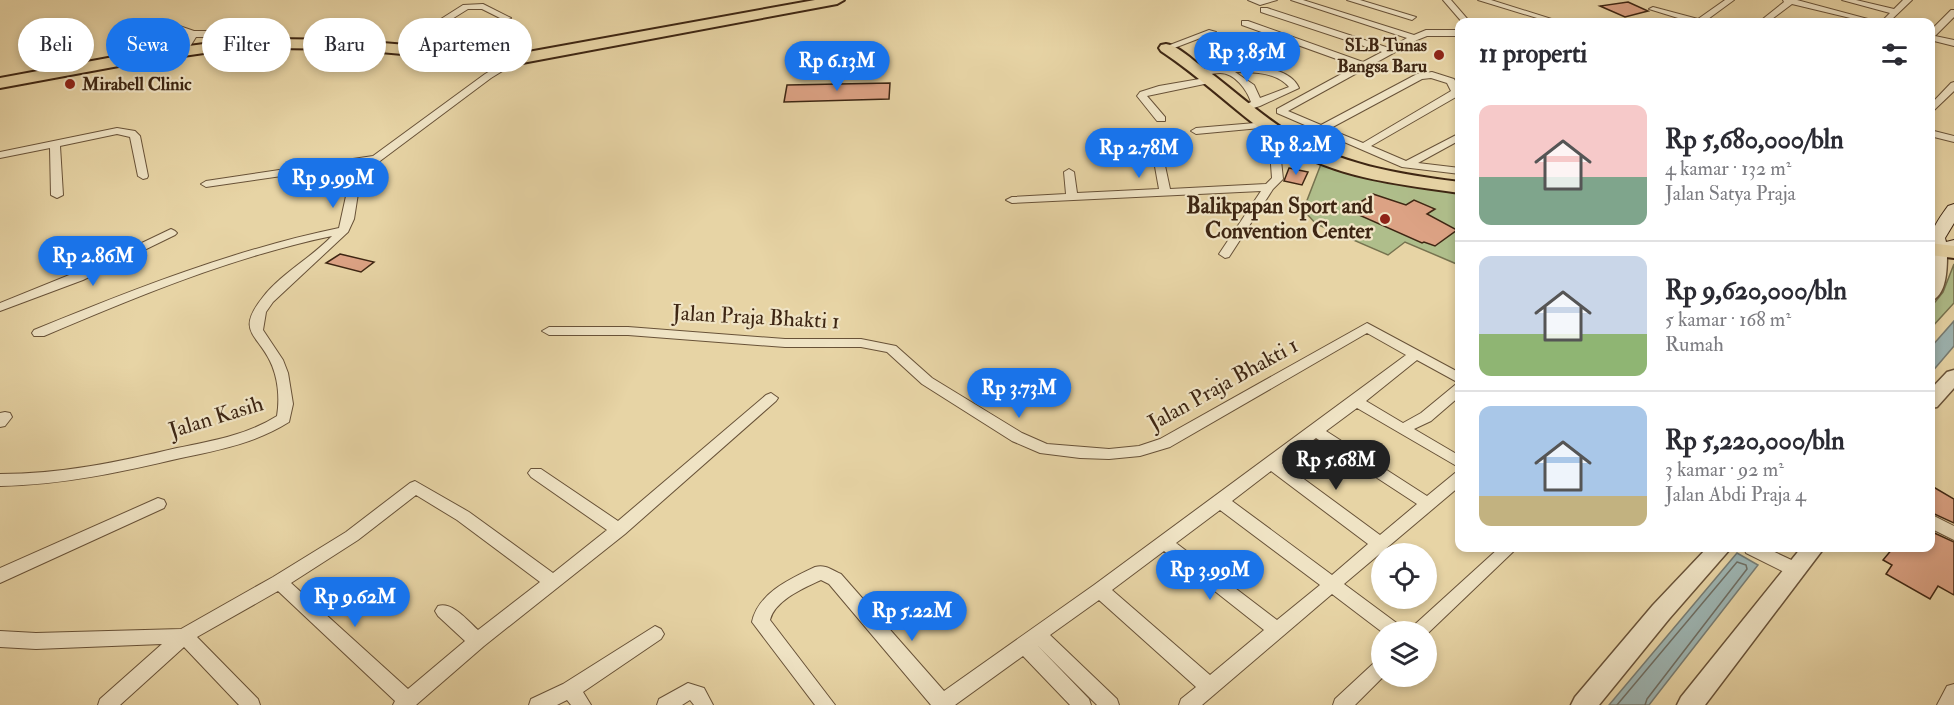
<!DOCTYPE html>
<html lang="id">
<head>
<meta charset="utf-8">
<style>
  :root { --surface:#fff; --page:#f7f7f7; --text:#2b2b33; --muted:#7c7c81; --line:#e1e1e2; --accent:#1a73e8 }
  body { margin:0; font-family:"IM FELL Double Pica",serif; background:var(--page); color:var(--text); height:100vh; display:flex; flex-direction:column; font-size:22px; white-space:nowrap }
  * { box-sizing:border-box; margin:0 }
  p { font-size:20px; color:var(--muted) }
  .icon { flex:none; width:33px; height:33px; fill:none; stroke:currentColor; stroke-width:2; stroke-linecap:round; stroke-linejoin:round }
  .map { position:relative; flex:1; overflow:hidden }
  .side { position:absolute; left:1455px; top:18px; width:480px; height:534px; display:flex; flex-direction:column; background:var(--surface); border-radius:12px; box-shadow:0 3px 9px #0003 }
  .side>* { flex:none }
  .guide { position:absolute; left:18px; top:18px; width:570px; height:54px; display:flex; gap:12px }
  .buttons { position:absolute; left:1371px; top:543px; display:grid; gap:12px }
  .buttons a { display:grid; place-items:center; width:66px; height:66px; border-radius:50%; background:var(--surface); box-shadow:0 3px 9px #0003; font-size:30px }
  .price { position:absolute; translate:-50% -51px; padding:0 14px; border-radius:21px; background:var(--accent); color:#fff; font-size:20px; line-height:39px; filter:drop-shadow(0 2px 3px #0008) }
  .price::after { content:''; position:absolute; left:50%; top:36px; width:18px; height:14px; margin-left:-9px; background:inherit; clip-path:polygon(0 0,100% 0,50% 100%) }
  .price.current { background:#222; color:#fff }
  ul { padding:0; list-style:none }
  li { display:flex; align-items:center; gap:18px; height:150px; padding:0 24px }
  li+li { border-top:2px solid var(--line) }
  li span { display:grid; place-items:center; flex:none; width:168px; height:120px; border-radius:12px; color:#555 }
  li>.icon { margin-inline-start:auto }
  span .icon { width:72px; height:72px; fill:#fffc; stroke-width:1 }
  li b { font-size:26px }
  h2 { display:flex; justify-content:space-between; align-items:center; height:72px; padding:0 24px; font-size:26px }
  .pill { padding:0 21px; border-radius:27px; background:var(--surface); box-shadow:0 3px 9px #0003; font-size:21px; line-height:54px }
  .pill.current { background:var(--accent); color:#fff }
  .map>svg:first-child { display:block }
  .green { fill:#afbe8b; stroke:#76724f; stroke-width:1.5 }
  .water { fill:#9db5b3; stroke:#777c73; stroke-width:1.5 }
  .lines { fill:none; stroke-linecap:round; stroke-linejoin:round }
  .shore { stroke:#6e6e63; stroke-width:1.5 }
  .building { fill:#dca284; stroke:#3e2613; stroke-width:1.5 }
  .minor-casing { stroke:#685238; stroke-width:2 }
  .tertiary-casing { stroke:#685238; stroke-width:3 }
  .secondary-casing { stroke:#3e2613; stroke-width:2 }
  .trunk-casing { stroke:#3e2613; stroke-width:4 }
  .minor { fill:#efe3c4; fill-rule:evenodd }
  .tertiary { fill:#efe3c4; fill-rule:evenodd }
  .secondary { fill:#efe3c4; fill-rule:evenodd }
  .trunk { fill:#e7d4a5; fill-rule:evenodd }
  .poi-dot { fill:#8f2418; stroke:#efe3c4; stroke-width:2 }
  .labels { text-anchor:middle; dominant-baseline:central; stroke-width:4.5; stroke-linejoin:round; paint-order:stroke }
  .far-poi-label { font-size:18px; font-weight:bold; fill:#3e2613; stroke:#efe3c4; text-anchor:end }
  .poi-label { font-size:22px; font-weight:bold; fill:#3e2613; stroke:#efe3c4; text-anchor:end }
  .street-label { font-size:22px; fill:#3e2613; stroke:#efe3c4 }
</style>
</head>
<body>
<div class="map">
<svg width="1954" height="705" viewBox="0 0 1954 705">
  <rect width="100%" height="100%" fill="#e7d4a5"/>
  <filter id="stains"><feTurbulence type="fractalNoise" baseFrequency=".00333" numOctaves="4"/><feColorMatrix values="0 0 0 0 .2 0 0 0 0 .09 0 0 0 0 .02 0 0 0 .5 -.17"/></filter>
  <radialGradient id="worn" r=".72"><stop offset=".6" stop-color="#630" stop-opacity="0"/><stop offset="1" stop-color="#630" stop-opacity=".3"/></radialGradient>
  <path class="green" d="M1321 164 1459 193V265L1405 242 1388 255 1316 224 1306 213V203Z
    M1954 264V303L1931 328V307L1943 292Z"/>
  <path class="water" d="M1954 321V346L1931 373V347Z
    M1737 553 1758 565 1649 705H1609Z"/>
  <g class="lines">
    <path class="shore" d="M1617 705 1737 562 1746 565 1747 569 1647 699 1645 705"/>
  </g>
  <path class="building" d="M1628 2 1648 11 1625 17 1600 6Z
    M890 83 889 99 784 102 787 85Z
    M1289 168 1308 172 1302 185 1284 181Z
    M1373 194 1406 205 1414 200 1435 209 1427 214 1457 230 1435 246 1424 242 1422 243 1359 215 1361 214 1351 208Z
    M340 254 374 262 361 272 326 263Z
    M1930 485 1954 499V523L1930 512Z
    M1930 531 1954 542V595L1938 586 1930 599 1886 574 1892 565 1883 560 1893 548H1930Z"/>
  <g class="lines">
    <g class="minor-casing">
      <path id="minor" d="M1248 0H1277L1260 5Z
        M1291 0H1303L1414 35 1426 30H1460V36H1427L1417 40 1288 111 1321 125 1417 74 1432 72 1454 79 1460 89 1456 97 1371 146 1406 161 1460 133V140L1418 163 1460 168V174L1402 167 1277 113V109L1356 66 1242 25V21H1248L1363 62 1382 52 1261 12V8H1267L1389 48 1407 38ZM1431 78 1447 83 1451 91 1363 143 1329 129 1422 79Z
        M1347 0H1360L1416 17 1412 20Z
        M1443 0H1451L1470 22H1462Z
        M1478 0H1491L1561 22H1550Z
        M1725 0H1734L1704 22H1691L1649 9 1653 7 1698 19Z
        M1783 0H1797L1879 22H1867L1792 4 1768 22H1759L1784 2Z
        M1842 0H1856L1894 9 1903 0H1912L1889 22H1881L1890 13Z
        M483 4 511 18 504 20 482 9H468L399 52 392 50 463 5Z
        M1951 10H1954V17L1935 36 1954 40V46L1930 40V31Z
        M168 22 194 31H214L218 34 214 37H196L186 53 183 54 179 51 188 35 165 27 164 25Z
        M1209 30 1216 32 1169 50 1162 48Z
        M514 57 522 59 491 78 380 161 359 187 354 219 348 232 273 302 266 312 263 330 283 360 288 373 293 404 289 422C256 443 219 450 181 458 121 472 62 485 0 486V474C61 474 118 462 177 448 212 441 247 435 277 416 280 398 278 377 270 361 256 333 236 331 263 297 282 273 311 258 332 236 232 257 138 296 44 336H34L32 333 34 330C134 289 233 250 339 228L348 187 365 164 206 187 201 184 206 181 373 156 485 74Z
        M1236 67C1255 66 1290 67 1299 88L1260 106 1244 111 1239 108 1251 102C1247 90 1235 73 1220 73 1212 73 1203 77 1196 72L1201 69ZM1235 72C1254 72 1276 72 1289 87L1260 98 1254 85Z
        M1211 77 1216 80 1214 82 1147 96 1165 117V121H1157L1137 96 1140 92 1159 86Z
        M1954 82V91L1930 114V105L1951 83Z
        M1267 122 1272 125 1271 127 1196 134 1191 131 1196 128Z
        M117 128 135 131 140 136 148 176 147 178 143 179 138 176 130 137 117 134 60 146 63 195 57 198 51 195 50 148 0 158V152Z
        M1930 130 1954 136V142L1930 136Z
        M1280 132 1285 135 1280 151 1283 179 1273 189 1229 257 1225 258 1219 254 1261 191 1012 203 1006 200 1012 197 1066 194 1064 172 1069 169 1074 172 1077 193 1159 189 1154 161 1147 148 1152 145 1156 146 1164 161 1170 189 1266 184 1272 178 1270 151 1275 135Z
        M171 229 175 231 177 233 175 235 83 280 0 311V303L94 265 54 245 52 242 54 239H62L104 261Z
        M1367 323 1460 373V396L1431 421 1414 429 1460 456V468L1357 408 1326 431 1427 496 1455 473 1460 472V486L1344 584 1402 627 1405 632H1382L1332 594 1202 705H1179L1181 699 1196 687 1099 600 1050 635 1117 699 1119 705H1097L1037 645 1089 699 1091 705H1070L1023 656 955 705H931L829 584 821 580C804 588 775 600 770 620L835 705H815L752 622C758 593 790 579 815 567 825 564 832 570 841 574L944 691 1094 585 1406 355 1367 333 1170 447 1140 456 1109 459 1080 458 1040 453 1012 441 922 384 887 352 861 347H785L628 335H549L542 331 549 327H628L785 339H861L896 346 932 378 1022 433 1047 444 1109 449 1139 446 1160 439ZM1417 360 1459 383 1455 385 1421 413 1403 423 1366 401ZM1316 438 1417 504 1380 535 1282 463ZM1271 471 1368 544 1332 575 1232 501ZM1220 510 1320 585 1277 620 1176 543ZM1164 551 1264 630 1210 675 1112 590Z
        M771 393 778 398 776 401 625 534 484 646 416 705H393L395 701 278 591 197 637 258 699 260 705H239L184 647 120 705H98L100 699 162 644 36 649 0 647V631L36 633 181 629 273 577 346 532 410 483 415 481 469 512 553 573 607 530 531 477 528 473 531 469H541L618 521 766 395ZM416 495 457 520 540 582 478 630C468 621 452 601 438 606L435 611 438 616 465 641 408 689 291 583 358 540Z
        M5 412 10 413 12 417 5 426 0 427V413Z
        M158 498 164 500 166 504 164 508 0 583V568Z
        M1930 514 1954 526V540L1930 528Z
        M1499 548H1517L1426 635V632H1409L1412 627Z
        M1744 548H1766L1800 564 1802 569 1800 574 1794 576 1788 574 1746 553Z
        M655 626 661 629 664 634 661 639 583 692 591 705H571L567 700 557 705H529L531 699 563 684Z
        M1382 659V676H1384L1355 705H1333L1335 699 1376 661Z
        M688 683 704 688 713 705H694L690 700 682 705H657L659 699Z
        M1954 684V705H1937L1947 686Z"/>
    </g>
    <g class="tertiary-casing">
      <path id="tertiary" d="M1939 245 1947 250C1947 265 1948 296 1930 301L1931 250Z
        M1954 370V388L1937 407 1930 408V390L1947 372Z
        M1707 548H1731L1669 619 1599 705H1571L1575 697 1653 605Z
        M1801 548H1824L1705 705H1677L1681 697Z"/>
    </g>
    <g class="secondary-casing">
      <path id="secondary" d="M1954 204V223L1945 238 1946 242 1954 240V251L1939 255 1933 254C1924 237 1939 219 1948 206Z"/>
    </g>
    <g class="trunk-casing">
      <path id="trunk" d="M815 0H844L837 4 517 64 346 49 274 48 204 53 135 63 0 88V78L135 53 204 44 274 39 346 40 517 54Z
        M1166 44C1177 46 1188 56 1197 63 1227 84 1254 110 1285 130 1337 165 1399 174 1460 182V193C1404 185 1342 179 1292 150 1245 122 1207 81 1161 51L1159 48 1161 45Z
        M1930 243 1954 246V258L1930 255Z"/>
    </g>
    <use href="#minor" class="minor"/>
    <use href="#tertiary" class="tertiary"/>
    <use href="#secondary" class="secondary"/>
    <use href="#trunk" class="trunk"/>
  </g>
  <g class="poi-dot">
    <circle cx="1439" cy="55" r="6"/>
    <circle cx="70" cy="84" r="6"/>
    <circle cx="1385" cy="219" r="6"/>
  </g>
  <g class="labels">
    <g class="far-poi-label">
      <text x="1427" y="45">SLB Tunas<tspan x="1427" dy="21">Bangsa Baru</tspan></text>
      <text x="82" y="84" text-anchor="start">Mirabell Clinic</text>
    </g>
    <g class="poi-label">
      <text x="1373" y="206">Balikpapan Sport and<tspan x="1373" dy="25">Convention Center</tspan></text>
    </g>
    <g class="street-label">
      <text transform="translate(756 317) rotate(3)">Jalan Praja Bhakti 1</text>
      <text transform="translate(1223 384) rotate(-29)">Jalan Praja Bhakti 1</text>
      <text transform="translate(216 417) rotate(-17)">Jalan Kasih</text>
    </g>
  </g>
  <rect width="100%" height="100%" filter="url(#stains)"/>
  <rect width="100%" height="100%" fill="url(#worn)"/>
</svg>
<div class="buttons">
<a><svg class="icon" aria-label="locate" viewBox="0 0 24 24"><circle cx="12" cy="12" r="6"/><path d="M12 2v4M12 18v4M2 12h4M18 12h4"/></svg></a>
<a><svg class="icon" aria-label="layers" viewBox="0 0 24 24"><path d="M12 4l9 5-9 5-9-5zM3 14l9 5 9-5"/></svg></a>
</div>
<b class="price" style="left:1247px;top:83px">Rp 3.85M</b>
<b class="price" style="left:837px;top:92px">Rp 6.13M</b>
<b class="price" style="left:1296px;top:176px">Rp 8.2M</b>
<b class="price" style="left:1139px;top:179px">Rp 2.78M</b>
<b class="price" style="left:333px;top:209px">Rp 9.99M</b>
<b class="price" style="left:93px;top:287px">Rp 2.86M</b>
<b class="price" style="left:1019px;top:419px">Rp 3.73M</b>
<b class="price current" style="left:1336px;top:491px">Rp 5.68M</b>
<b class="price" style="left:1210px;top:601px">Rp 3.99M</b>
<b class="price" style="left:355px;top:628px">Rp 9.62M</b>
<b class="price" style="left:912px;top:642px">Rp 5.22M</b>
<div class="guide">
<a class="pill">Beli</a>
<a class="pill current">Sewa</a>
<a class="pill">Filter</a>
<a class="pill">Baru</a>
<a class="pill">Apartemen</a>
</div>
<section class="side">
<h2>11 properti<svg class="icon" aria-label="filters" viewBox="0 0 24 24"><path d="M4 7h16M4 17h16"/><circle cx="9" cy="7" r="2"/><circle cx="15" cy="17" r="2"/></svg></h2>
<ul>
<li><span style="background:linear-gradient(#f6c9c9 60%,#7fa58c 0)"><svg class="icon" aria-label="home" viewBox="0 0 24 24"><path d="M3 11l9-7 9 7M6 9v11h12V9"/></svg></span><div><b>Rp 5,680,000/bln</b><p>4 kamar · 132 m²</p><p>Jalan Satya Praja</p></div></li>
<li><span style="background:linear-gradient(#c9d6e8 65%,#8fb573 0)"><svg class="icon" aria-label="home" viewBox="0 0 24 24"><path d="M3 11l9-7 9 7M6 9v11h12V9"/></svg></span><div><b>Rp 9,620,000/bln</b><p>5 kamar · 168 m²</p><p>Rumah</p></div></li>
<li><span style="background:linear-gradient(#a9c7e8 75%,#c2b280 0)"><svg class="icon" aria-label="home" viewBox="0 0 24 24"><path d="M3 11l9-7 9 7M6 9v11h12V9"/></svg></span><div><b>Rp 5,220,000/bln</b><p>3 kamar · 92 m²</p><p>Jalan Abdi Praja 4</p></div></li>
</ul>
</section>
</div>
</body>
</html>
